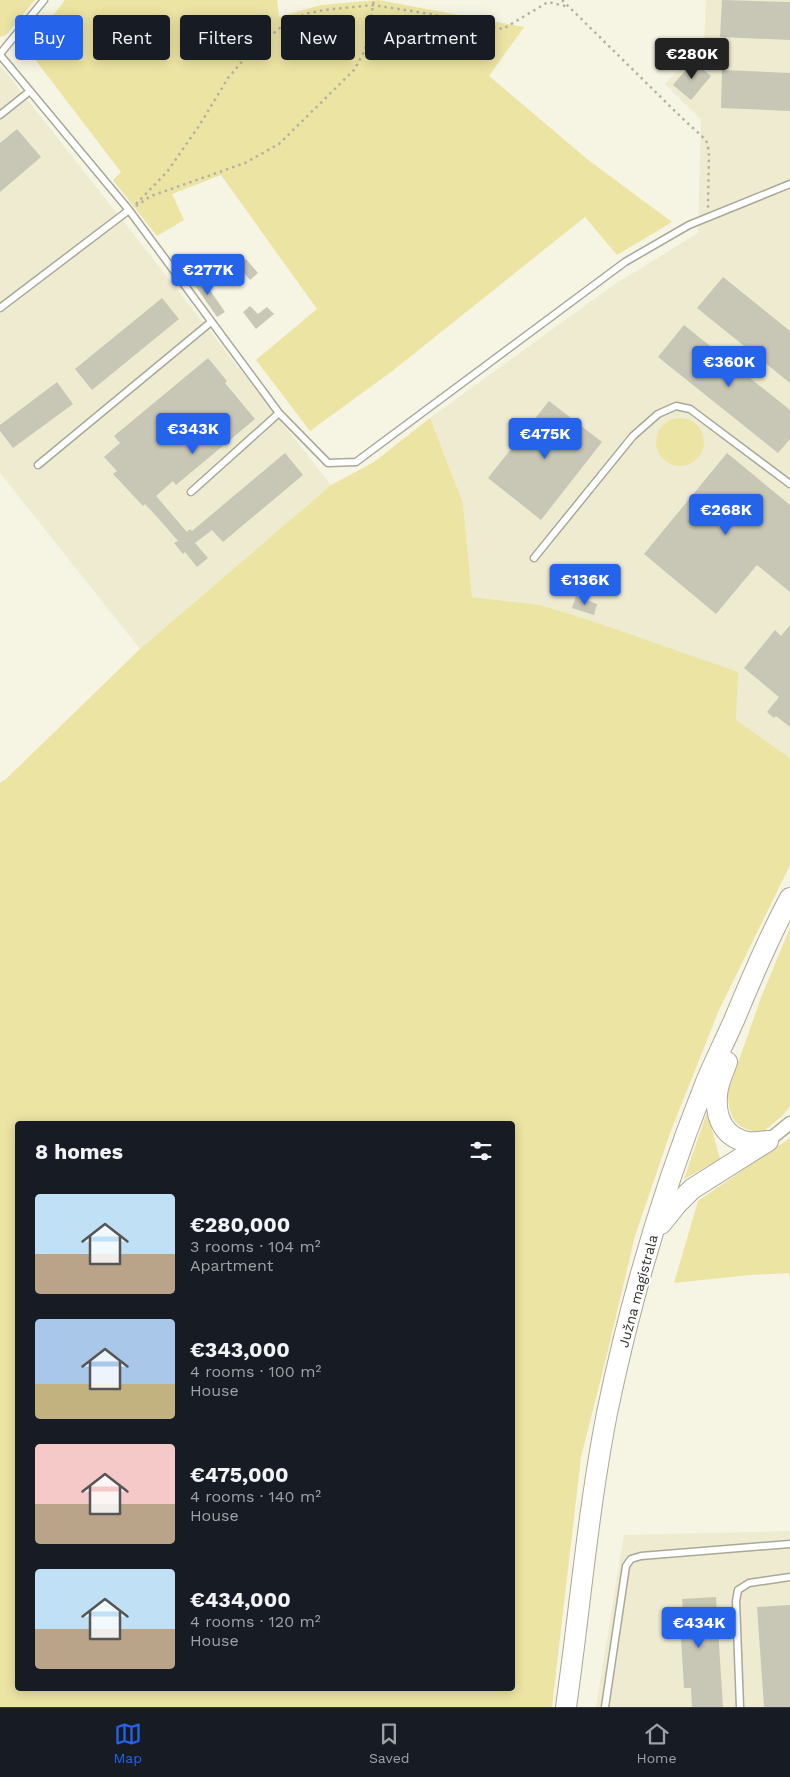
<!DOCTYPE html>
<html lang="en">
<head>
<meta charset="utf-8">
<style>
  :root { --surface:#171b24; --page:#20242c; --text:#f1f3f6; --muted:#9ea1a6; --line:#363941; --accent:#2563eb }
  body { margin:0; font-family:"Work Sans",sans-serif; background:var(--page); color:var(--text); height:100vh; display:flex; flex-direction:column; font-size:19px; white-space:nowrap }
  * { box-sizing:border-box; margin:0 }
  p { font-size:16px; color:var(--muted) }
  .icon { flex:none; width:28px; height:28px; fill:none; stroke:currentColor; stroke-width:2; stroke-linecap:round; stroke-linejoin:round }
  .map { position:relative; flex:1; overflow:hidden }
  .side { position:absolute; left:15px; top:1121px; width:500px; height:570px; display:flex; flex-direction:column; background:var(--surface); border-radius:5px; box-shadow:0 2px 12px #0003 }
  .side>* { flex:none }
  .top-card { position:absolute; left:15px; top:15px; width:500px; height:45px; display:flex; gap:10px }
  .price { position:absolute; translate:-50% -42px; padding:0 11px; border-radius:5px; background:var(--accent); color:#fff; font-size:16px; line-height:32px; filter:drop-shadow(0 1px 2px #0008) }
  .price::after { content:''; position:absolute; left:50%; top:30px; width:15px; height:11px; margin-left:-8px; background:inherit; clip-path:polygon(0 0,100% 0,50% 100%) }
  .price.selected { background:#222; color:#fff }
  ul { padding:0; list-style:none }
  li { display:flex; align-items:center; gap:15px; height:125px; padding:0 20px }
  li span { display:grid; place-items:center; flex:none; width:140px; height:100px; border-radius:5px; color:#555 }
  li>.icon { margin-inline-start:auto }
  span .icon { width:60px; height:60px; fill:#fffc; stroke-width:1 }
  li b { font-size:21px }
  h2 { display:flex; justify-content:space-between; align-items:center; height:60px; padding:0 20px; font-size:21px }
  .tag { padding:0 18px; border-radius:5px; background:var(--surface); box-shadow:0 2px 12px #0003; font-size:18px; line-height:45px }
  .tag.selected { background:var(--accent); color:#fff }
  .tab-bar { display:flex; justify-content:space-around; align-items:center; height:70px; border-top:1px solid var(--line); background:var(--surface); font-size:14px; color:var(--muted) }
  .tab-bar a { display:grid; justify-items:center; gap:2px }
  .tab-bar .selected { color:var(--accent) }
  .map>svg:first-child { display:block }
  .built { fill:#eeebd1 }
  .green { fill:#ece4a3; fill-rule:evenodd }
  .building { fill:#c8c6b5 }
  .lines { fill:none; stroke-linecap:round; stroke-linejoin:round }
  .service-casing { stroke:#aaa898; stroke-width:9 }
  .minor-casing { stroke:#aaa898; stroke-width:15 }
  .primary-casing { stroke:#aaa898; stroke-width:22 }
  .path { stroke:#b4b2a4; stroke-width:2.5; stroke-dasharray:2.5 4; stroke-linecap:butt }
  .service { stroke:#fff; stroke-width:6 }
  .minor { stroke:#fff; stroke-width:12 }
  .primary { stroke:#fff; stroke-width:20 }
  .labels { text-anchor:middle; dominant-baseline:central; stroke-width:4.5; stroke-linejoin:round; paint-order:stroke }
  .street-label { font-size:14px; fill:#33322b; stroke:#fff }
</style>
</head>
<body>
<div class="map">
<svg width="790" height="1707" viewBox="0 0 790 1707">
  <rect width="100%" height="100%" fill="#f6f4e2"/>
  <path class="built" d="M706 0H790V758L592 621 540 605 472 597 463 503 430 418 615 284 698 233 701 120 665 84 704 44Z
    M0 65 331 485 140 649 0 473Z
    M790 1531V1707H596L624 1535Z"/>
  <path class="green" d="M0 0H35L6 35 0 37Z
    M65 0H277L279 17 321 5 378 0 524 27 489 76 587 159 672 222 617 255 585 217 391 372 310 431 256 360 317 309 221 175 172 194 184 220 157 236 113 180 121 172 27 49Z
    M656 442a24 24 0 1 1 48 0a24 24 0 1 1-48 0Z
    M430 418 463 503 472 597 540 605 592 621 738 672 736 720 790 758V865L719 1010 670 1133 635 1236 607 1354 581 1457 552 1707H0V783L6 779 140 649 331 485 374 462ZM18 1124H512V1689H18Z
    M790 928V1106L782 1116 763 1132C735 1131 728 1117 728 1091L762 995Z
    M707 1112 720 1159 684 1179Z
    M790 1138V1279L789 1273 750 1275 674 1283 698 1201Z"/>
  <path class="building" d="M722 0 790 2V40L720 37Z
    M693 61 711 76 691 100 673 85Z
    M722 70 790 73V111L721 108Z
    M17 129 41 157 0 192V143Z
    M246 259 258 273 250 280 238 266Z
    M200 276 225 312 217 317 192 281Z
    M723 277 790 331V383L697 308Z
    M162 298 179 319 92 390 75 369Z
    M250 306 258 314 267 307 274 314 256 329 243 312Z
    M684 325 790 410V439L778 453 658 357Z
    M208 358 227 381 225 383 255 419 176 485 173 481 156 496 187 532 190 529 192 531 285 453 303 475 223 542 212 530 195 543 208 558 197 567 185 552 183 554 174 543 178 541 158 518 145 504 143 506 113 474 117 471 104 457 120 443 114 436Z
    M57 382 73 404 13 448 0 431V425Z
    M549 401 602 442 541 520 488 478Z
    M727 453 790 505V592L757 565 716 614 644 554Z
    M576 596 597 604 594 615 572 608Z
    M790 625V727L776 716 774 718 767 712 779 697 744 668 775 630 781 636Z
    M716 1597 723 1707H692L691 1688H684L681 1638 667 1639 665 1611 683 1610 682 1599Z
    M790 1605V1707H764L757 1607Z"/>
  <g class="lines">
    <g class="service-casing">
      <path id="service" d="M0 54 44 0
        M0 55 129 210 279 413 328 463 356 462 625 262 689 225 790 184
        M0 115 30 91
        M0 308 129 210
        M38 465 211 322
        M191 492 279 413
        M534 558 633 436 658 414 676 406 690 409 790 484
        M605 1707 626 1566 631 1559 641 1556 790 1544
        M740 1707 736 1601 738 1590 749 1583 790 1577"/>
    </g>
    <g class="minor-casing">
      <path id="minor" d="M768 1141 790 1123"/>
    </g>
    <g class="primary-casing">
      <path id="primary" d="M727 1062C723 1073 717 1085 717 1096 715 1119 725 1138 748 1142 754 1143 762 1141 768 1141
        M661 1224 677 1204 692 1189 768 1141
        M566 1707C580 1609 588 1510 607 1413 630 1302 662 1192 704 1087 713 1064 725 1041 735 1018 752 977 769 937 790 898"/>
    </g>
    <path class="path" d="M562 0 681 117 706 140 709 151 708 208
      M136 204 167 172 199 126 228 78 253 49 280 28 305 14 324 10 373 5 430 14 503 29 548 2 569 7
      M136 206 151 196 245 163 279 144 354 70 365 50 374 0"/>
    <use href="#service" class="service"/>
    <use href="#minor" class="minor"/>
    <use href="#primary" class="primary"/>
  </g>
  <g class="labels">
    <g class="street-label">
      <text transform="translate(638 1291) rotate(-75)">Južna magistrala</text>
    </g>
  </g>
</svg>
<b class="price selected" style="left:692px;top:80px">€280K</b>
<b class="price" style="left:208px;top:296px">€277K</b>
<b class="price" style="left:729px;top:388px">€360K</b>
<b class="price" style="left:193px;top:455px">€343K</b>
<b class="price" style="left:545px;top:460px">€475K</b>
<b class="price" style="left:726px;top:536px">€268K</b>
<b class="price" style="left:585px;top:606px">€136K</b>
<b class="price" style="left:699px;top:1649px">€434K</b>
<div class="top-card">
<a class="tag selected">Buy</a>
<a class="tag">Rent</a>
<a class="tag">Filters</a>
<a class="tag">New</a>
<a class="tag">Apartment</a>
</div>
<section class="side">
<h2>8 homes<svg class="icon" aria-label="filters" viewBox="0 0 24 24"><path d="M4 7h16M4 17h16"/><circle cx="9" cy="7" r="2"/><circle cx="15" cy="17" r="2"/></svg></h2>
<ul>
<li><span style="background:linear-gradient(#bfe0f5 60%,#b9a48a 0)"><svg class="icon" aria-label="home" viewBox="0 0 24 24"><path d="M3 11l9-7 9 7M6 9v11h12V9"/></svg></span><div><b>€280,000</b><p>3 rooms · 104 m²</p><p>Apartment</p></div></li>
<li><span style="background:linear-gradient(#a9c7e8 65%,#c2b280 0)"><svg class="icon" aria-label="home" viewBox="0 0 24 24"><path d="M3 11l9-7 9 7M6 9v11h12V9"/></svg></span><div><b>€343,000</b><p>4 rooms · 100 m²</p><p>House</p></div></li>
<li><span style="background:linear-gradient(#f6c9c9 60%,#b9a48a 0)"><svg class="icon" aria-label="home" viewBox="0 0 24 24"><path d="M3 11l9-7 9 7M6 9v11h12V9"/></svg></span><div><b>€475,000</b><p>4 rooms · 140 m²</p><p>House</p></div></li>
<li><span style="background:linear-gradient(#bfe0f5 60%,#b9a48a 0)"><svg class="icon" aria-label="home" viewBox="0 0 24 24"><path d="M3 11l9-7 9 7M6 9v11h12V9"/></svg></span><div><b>€434,000</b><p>4 rooms · 120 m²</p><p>House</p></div></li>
</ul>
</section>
</div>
<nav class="tab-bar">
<a class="selected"><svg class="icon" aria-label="map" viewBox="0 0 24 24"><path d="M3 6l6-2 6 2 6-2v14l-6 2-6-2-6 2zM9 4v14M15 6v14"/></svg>Map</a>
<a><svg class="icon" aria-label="saved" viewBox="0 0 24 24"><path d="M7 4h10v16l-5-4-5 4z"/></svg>Saved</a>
<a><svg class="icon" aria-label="home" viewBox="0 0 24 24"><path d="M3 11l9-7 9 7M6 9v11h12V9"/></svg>Home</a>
</nav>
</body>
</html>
